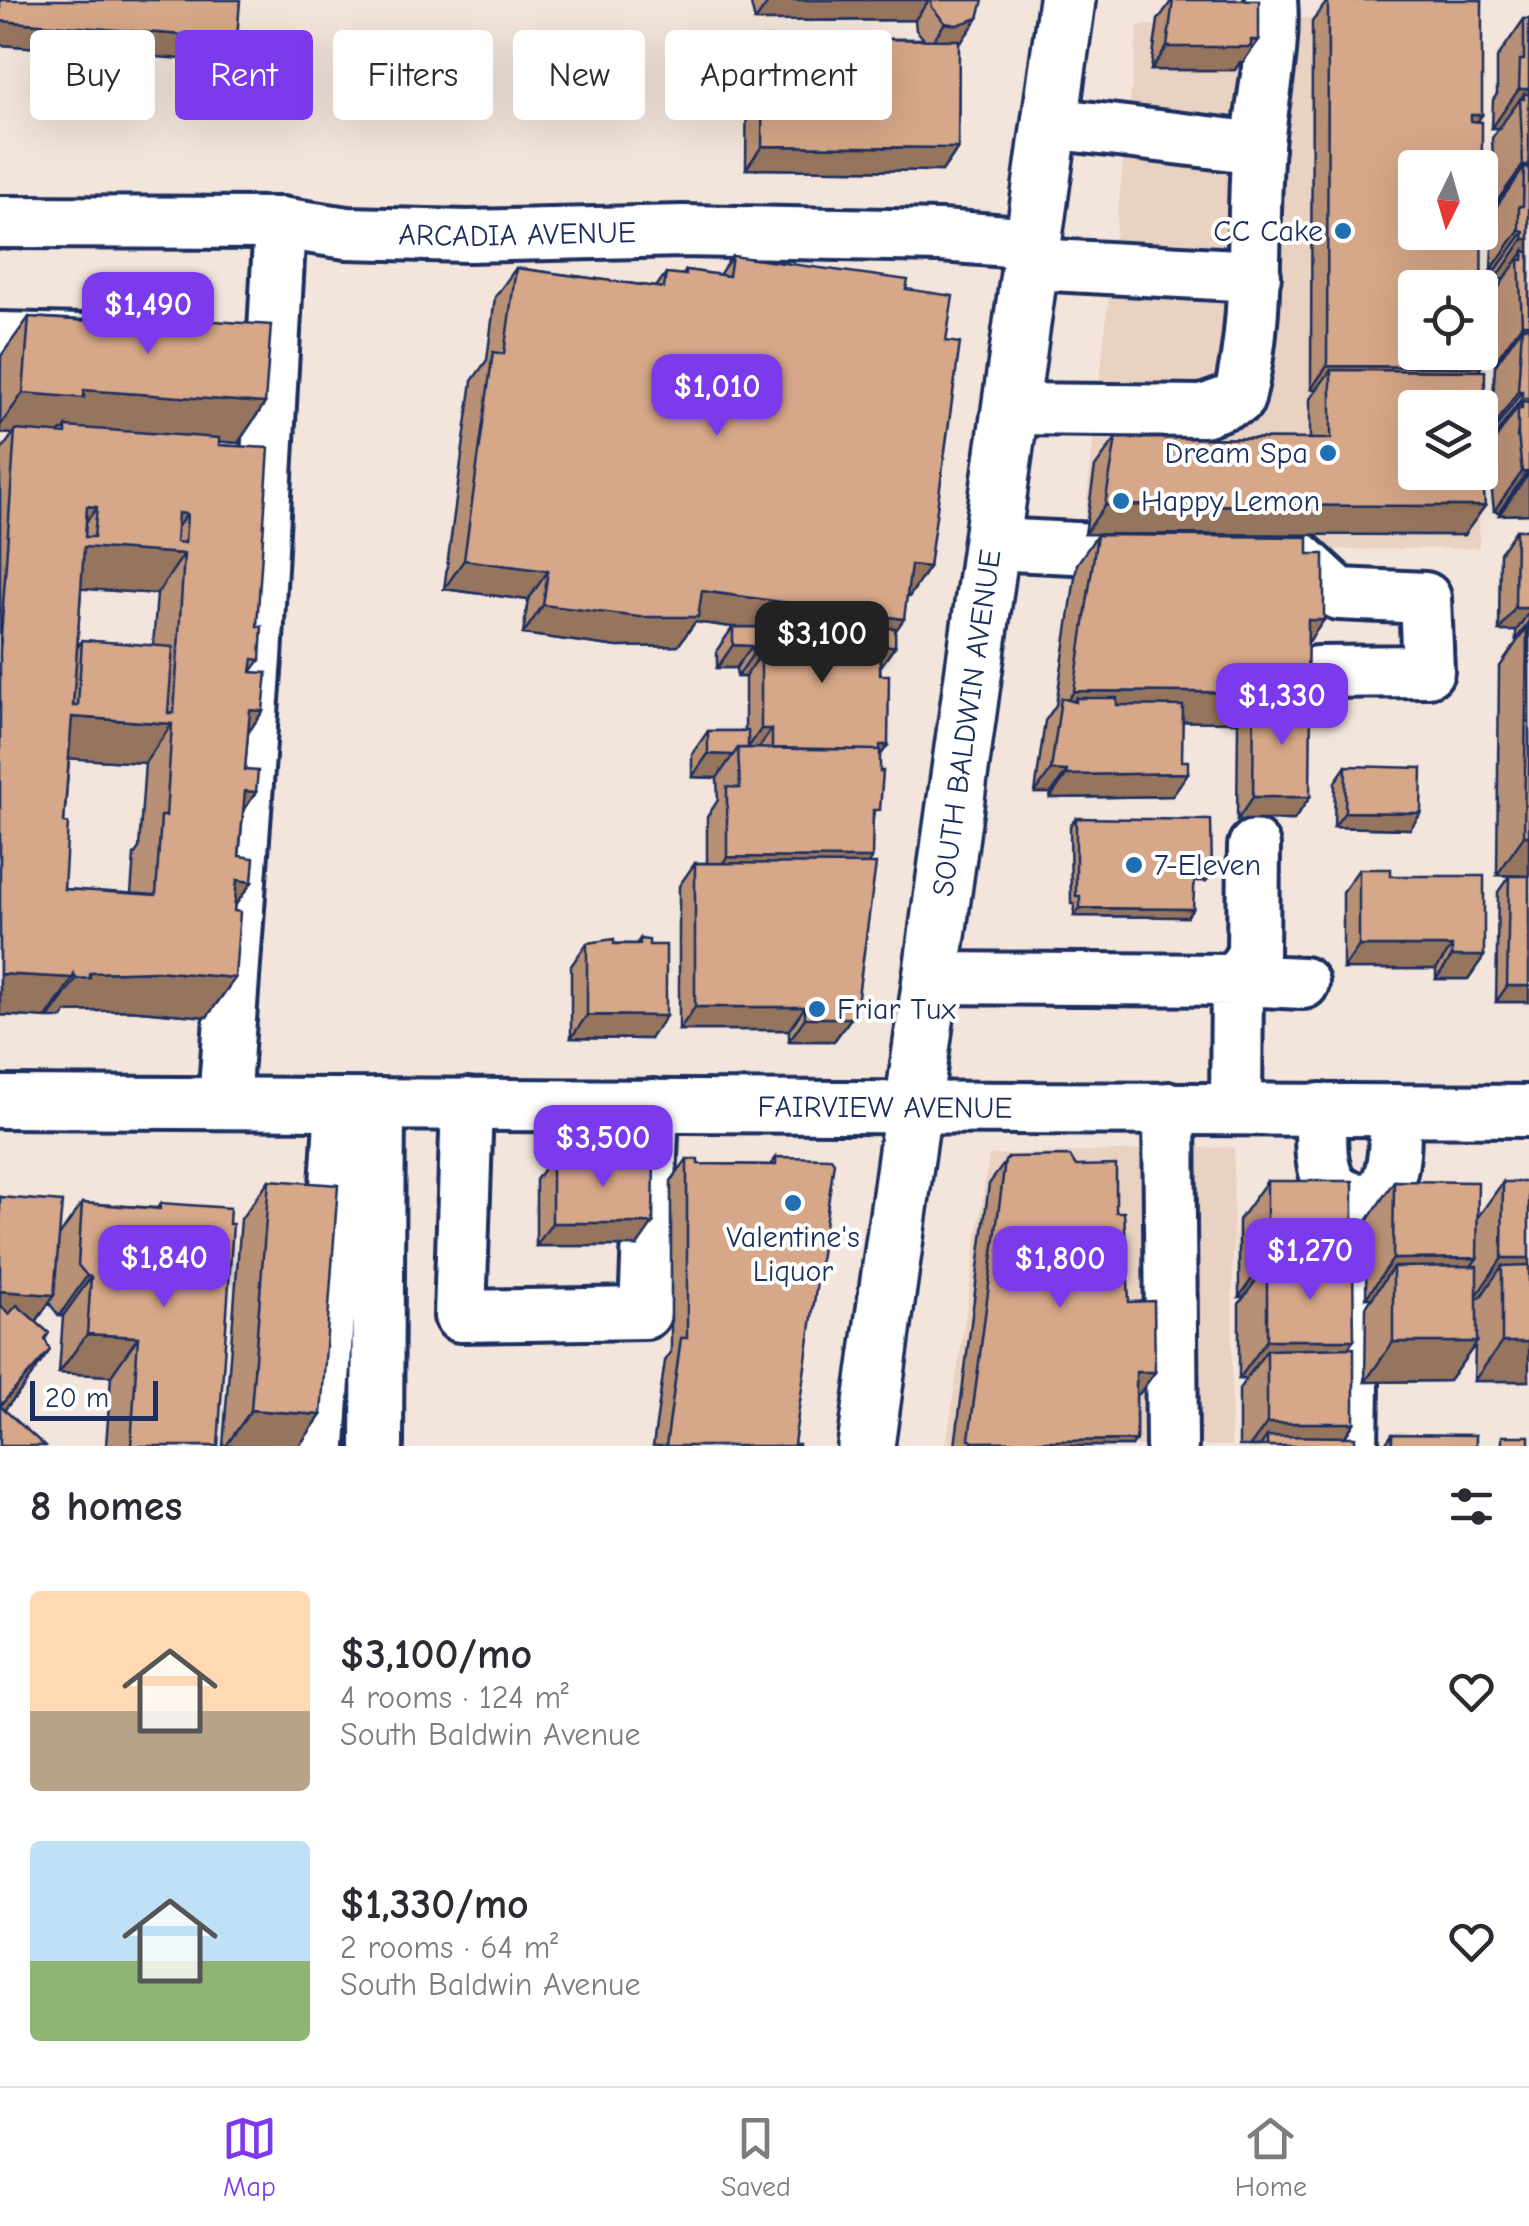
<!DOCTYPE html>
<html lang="en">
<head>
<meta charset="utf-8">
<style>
  :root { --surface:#fff; --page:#f7f7f7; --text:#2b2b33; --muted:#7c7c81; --line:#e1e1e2; --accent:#7c3aed }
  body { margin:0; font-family:"Comic Neue",sans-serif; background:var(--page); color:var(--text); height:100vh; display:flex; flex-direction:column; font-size:38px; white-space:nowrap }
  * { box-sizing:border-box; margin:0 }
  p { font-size:32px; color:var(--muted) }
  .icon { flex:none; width:55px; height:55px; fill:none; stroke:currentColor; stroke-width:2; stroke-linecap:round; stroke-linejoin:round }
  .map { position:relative; height:1446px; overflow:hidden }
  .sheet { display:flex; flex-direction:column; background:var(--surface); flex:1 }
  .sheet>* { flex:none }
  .banner { position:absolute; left:30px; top:30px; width:1000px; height:90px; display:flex; gap:20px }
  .needle { width:65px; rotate:185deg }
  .tools { position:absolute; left:1398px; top:150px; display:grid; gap:20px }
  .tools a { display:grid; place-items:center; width:100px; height:100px; border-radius:10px; background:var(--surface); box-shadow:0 10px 40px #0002; font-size:50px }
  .scale { position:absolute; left:30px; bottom:25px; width:128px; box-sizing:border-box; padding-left:10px; border:5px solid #1b2f5e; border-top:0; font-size:28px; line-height:35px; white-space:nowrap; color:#1b2f5e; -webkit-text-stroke:8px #fff; paint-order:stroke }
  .price { position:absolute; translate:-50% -85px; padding:0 22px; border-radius:20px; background:var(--accent); color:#fff; font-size:32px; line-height:65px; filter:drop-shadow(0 2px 5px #0008) }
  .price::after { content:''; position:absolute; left:50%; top:60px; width:30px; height:22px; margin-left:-15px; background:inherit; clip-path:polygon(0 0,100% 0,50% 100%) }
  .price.current { background:#222; color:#fff }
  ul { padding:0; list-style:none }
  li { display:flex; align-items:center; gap:30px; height:250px; padding:0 30px }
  li span { display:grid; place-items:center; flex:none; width:280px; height:200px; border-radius:10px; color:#555 }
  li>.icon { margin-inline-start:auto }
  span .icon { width:120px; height:120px; fill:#fffc; stroke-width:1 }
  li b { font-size:42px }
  h2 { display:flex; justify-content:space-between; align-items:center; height:120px; padding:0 30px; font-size:42px }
  .tag { padding:0 35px; border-radius:10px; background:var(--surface); box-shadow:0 10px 40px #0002; font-size:35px; line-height:90px }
  .tag.current { background:var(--accent); color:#fff }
  .tabs { display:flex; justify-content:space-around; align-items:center; height:140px; border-top:2px solid var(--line); background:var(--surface); font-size:28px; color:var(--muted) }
  .tabs a { display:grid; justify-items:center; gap:5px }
  .tabs .current { color:var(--accent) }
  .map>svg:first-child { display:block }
  .built { fill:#ead2c2; fill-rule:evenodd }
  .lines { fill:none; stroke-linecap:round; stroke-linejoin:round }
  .minor-casing { stroke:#1b2f5e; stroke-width:58 }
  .major-casing { stroke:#1b2f5e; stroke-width:62 }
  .minor { stroke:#fff; stroke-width:50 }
  .major { stroke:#fff; stroke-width:55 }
  .wall { fill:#b89075; stroke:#1b2f5e; stroke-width:2.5; fill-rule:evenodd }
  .shaded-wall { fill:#96755f; stroke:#1b2f5e; stroke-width:2.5 }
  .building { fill:#d6a788; stroke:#1b2f5e; stroke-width:2.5; fill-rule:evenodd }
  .poi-dot { fill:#1f6fb2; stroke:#fff; stroke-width:4 }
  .labels { text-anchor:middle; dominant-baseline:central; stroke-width:8; stroke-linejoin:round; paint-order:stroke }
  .poi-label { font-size:30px; fill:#1b2f5e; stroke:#fff; text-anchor:start }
  .street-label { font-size:30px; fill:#1b2f5e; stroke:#fff }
</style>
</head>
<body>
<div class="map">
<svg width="1529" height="1446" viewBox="0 0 1529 1446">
  <rect width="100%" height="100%" fill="#f3e5db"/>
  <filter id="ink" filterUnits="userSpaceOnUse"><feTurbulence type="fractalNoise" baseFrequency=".01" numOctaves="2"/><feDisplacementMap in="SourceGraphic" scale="20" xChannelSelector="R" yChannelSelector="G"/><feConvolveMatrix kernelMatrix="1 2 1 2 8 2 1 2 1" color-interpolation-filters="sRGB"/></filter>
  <g filter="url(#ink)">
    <path class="built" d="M1483 10 1480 445V408H1415V472L1480 473 1479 548 1081 553 1138 26ZM1415 168H1480V232H1415ZM1415 288H1480V352H1415Z
      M1234 1147 1231 1446H946L989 1155Z"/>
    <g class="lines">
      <g class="minor-casing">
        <g id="minor">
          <path d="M1051 123 1258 148"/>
          <path id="s1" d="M0 222 280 223 347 233 468 236 683 231 941 236 1035 243"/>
          <path d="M1033 264 1255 276"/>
          <path d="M0 338 82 340"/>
          <path d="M1012 409 1203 411 1239 398C1260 315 1251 229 1258 145 1262 98 1275 47 1271 0"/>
          <path d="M992 544 1157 552"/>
          <path d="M1267 557 1300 558 1339 594 1425 598 1428 671 1317 672"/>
          <path d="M1254 846 1253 954 1237 980 1303 983"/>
          <path d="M929 978 1237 980 1236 1109"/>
          <path id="s2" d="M0 1102 1529 1111"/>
          <path d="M224 1103 256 658 280 223"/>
          <path d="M467 1104 460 1316 645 1313 653 1105"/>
          <path d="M1169 1108 1172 1446"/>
          <path d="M1321 1109C1322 1131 1318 1161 1329 1181 1334 1190 1344 1196 1354 1198 1401 1206 1395 1137 1394 1110"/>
          <path d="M320 1446 341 1104"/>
          <path d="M377 1446 379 1104"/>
          <path d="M1352 1446 1356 1199"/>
        </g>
      </g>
      <g class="major-casing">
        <g id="major">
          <path id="s3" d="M866 1446 1067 0"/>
        </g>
      </g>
      <use href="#minor" class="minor"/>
      <use href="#major" class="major"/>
    </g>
    <path class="wall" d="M750 0H983L962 41 959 42 958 148 942 171 746 169 747 61 763 38 924 39 916 30 915 20 755 21Z
      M1172 0H1259L1243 62H1240L1235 70H1151L1158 20Z
      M1328 0H1482L1478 122 1481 367 1478 371 1484 465 1480 472V408L1415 472H1479L1464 535 1085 534 1095 467 1116 438 1310 439V399L1317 389H1311L1312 22Z
      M1524 19H1529V514L1499 515V512L1494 511 1490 475V448L1497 437H1494V431H1491L1495 366 1497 363H1494L1492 299 1504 279H1496V270H1491L1492 245 1496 239V207L1498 204H1495L1492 138 1499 128H1492L1493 100 1497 94V58Z
      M732 256 906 289 946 341 929 567 909 597 907 596 895 631V646L880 667 888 745 880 756 868 864 856 1011 834 1041H789V1030H679V886L695 863H707V817L718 800 717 778 692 777V754L708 731H745V677H737L736 668H717V650L733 627 695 622 678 646 618 647 523 634 528 600 444 589 472 381 487 360 495 297 516 268 656 287 666 273 683 275 686 270 719 275Z
      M89 312 265 403 238 443 219 441 257 626 260 660 251 672 263 711 248 732 245 770 256 792 243 812 239 856 252 882 234 907 235 978 207 1017 129 1010 66 1012 62 1018 0 1015V452L13 434 0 433 1 356 29 317 83 320ZM81 588 157 594 153 646 82 640 77 648ZM69 758 145 763 139 848 134 855 131 894 64 889V822Z
      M1516 530H1529V876L1497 875 1499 668 1518 640H1516V631H1499L1500 553Z
      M1097 535 1307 643V693L1302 700 1310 797 1294 820H1237L1238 722 1183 721 1172 796 1050 798 1051 793H1035L1045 721 1056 705 1077 564Z
      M1346 766 1421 813 1410 829 1334 827 1335 782Z
      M1076 818 1212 873 1206 881H1194L1187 917 1074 916V904H1071L1070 826Z
      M1359 869 1391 876 1484 956 1468 979H1436V969H1343V892Z
      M1509 876 1529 1002H1496L1498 892Z
      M640 939 650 1039 571 1038V966L587 943 636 944Z
      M552 1157 637 1246H536V1180Z
      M776 1157 794 1444 799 1446H653L665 1361 671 1352V1181L687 1159 698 1164 771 1165Z
      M1009 1157 1076 1166 1116 1212 1129 1302 1155 1372 1139 1394 1136 1395V1440L1132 1446H955L989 1184Z
      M269 1180 321 1415 299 1446H223L241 1219Z
      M1267 1181 1348 1265V1348L1354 1423 1345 1437 1355 1446H1239V1389L1246 1379H1239V1304L1244 1297H1239V1220Z
      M1394 1181 1478 1217 1503 1182 1529 1381H1474L1475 1345 1449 1381 1365 1382 1366 1307 1372 1298H1366L1367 1221Z
      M0 1197 59 1236 82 1203 157 1208 161 1203 218 1446H106L111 1376 59 1373 63 1316H59L50 1304V1301L36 1322 45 1339 22 1389 4 1410 0 1446Z
      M1392 1434 1476 1446H1384Z"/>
    <path class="shaded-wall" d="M770 0H929L915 20 755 21Z
      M978 18 962 41 941 48 929 46 945 23Z
      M0 21 237 39 221 62 0 45Z
      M1259 40 1243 62H1240L1235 70H1151L1167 47Z
      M1519 89H1529V129L1524 94 1499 128H1492Z
      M1471 115H1482L1466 138Z
      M762 146 958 148 942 171 746 169Z
      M1523 165H1529V204L1524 168 1498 204H1495Z
      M1519 230 1524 231 1496 270H1491Z
      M1523 239H1529V279L1523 260 1524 251 1504 279H1496Z
      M1522 324H1529V363L1522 327 1497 363H1494Z
      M1327 366 1481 367 1465 390 1331 370 1317 389H1311Z
      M84 390 265 403 238 443 66 430V427L64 430H61L56 437 15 430 13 434 0 433V426L23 393Z
      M1518 391H1522L1494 431H1491Z
      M1522 398H1529V437H1517L1522 401 1497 437H1494Z
      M1522 472H1527L1499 512 1494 511Z
      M1527 476H1529V514L1499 515Z
      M1105 505 1485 506 1464 535 1085 534Z
      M87 506 97 507 69 546Z
      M178 513 187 514 159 552 184 554 157 594 56 587 84 547Z
      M464 560 548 571 528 600 444 589Z
      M911 565 929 567 909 597 891 594Z
      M702 591 904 619 885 646H895L879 669V647L695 622 678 646 618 647 523 634 543 605Z
      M1515 608H1529V612L1516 631H1499Z
      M1308 620H1324L1303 650Z
      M1529 621V640L1527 628 1518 640H1516Z
      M733 645 752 646 736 668H717Z
      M753 654H761L745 677H737Z
      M1074 691 1307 693 1287 722 1254 699 1238 722 1064 720 1076 702V698L1060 720 1059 713Z
      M250 710 263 711 236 751Z
      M72 717 172 724 145 763 44 757Z
      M761 729H772L756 752H745Z
      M880 745H888L863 779Z
      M708 754 733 755 717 778 692 777Z
      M1051 770 1067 771 1051 793H1035Z
      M1188 773 1172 796 1050 798 1066 775Z
      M245 791 256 792 229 832Z
      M1253 797H1310L1294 820H1237Z
      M1345 812 1421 813 1410 829 1334 827Z
      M1524 836H1529V876L1497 875Z
      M727 857 872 858 852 887 707 886Z
      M1195 873H1212L1206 881H1189Z
      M237 880 252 882 224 921Z
      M1080 908 1193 909 1187 917 1074 916Z
      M1359 946H1452L1436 969H1343Z
      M1452 956H1484L1468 979H1436Z
      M157 971 235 978 207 1017 129 1010 66 1012 62 1018H48L76 979 90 973Z
      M0 974 73 978 46 1018 0 1015Z
      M1507 986H1529V1002H1496Z
      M695 1007H805L789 1030H679Z
      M856 1011 834 1041H789L805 1018Z
      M587 1015 666 1016 650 1039 571 1038Z
      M552 1223H653L637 1246H536Z
      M1353 1257 1326 1296 1267 1265 1244 1297H1239L1267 1258Z
      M1477 1258 1450 1298 1393 1267 1372 1298H1366L1393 1259Z
      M1502 1258H1529V1298L1502 1266 1480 1298H1475Z
      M87 1276 91 1277 63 1316H59Z
      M0 1291 54 1295 27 1335 0 1333Z
      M87 1334 138 1337 111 1376 59 1373Z
      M1267 1340H1354L1326 1380 1267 1350 1246 1379H1239Z
      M1393 1342H1477L1449 1381 1365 1382Z
      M1502 1342H1529V1381H1474Z
      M50 1350 22 1389 0 1415V1406Z
      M1136 1372H1155L1139 1394 1120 1395Z
      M251 1410 321 1415 299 1446H226Z
      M1267 1423H1354L1338 1446 1267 1436 1260 1446H1250Z
      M1136 1440 1132 1446H970L973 1442Z"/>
    <path class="building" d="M0 0H240L237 39 0 21Z
      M931 0H983L978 18 957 25 945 23 932 7Z
      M1173 0H1259V40H1251V47H1167Z
      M1328 0H1482V115H1471V121L1482 122 1481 367 1327 366ZM1415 168H1480V232H1415ZM1415 288H1480V352H1415Z
      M1524 19H1529V89H1519L1520 60H1524Z
      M763 38 959 40 958 148 762 146Z
      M1524 94H1529V165H1523L1520 99H1524Z
      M1524 168H1529V239H1523L1524 231 1519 230V206H1523Z
      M1524 251 1529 252V324H1522L1519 260H1523Z
      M732 256 908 280 906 289 953 296 946 341 960 343 929 567 911 565 904 619 702 591 698 617H639L543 605 548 571 464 560 493 352 504 354 516 268 664 288 666 273 686 275V270L729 276Z
      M89 312 271 325 265 403 84 390V398L23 393 29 317 88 321Z
      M1522 327H1529V398H1522V391H1518Z
      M1331 370 1485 371 1484 465H1480V408H1415V472H1478V480L1483 479 1485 506 1105 505 1116 438 1331 439Z
      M1522 401 1529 402V476H1527V472H1522L1518 435V409H1522Z
      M66 427 219 438V445L269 448 257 626H262L260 660 253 659 251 672 267 673 263 711 250 710 245 770 258 771 256 792 245 791 239 856 254 858 252 882 237 880 234 911 240 912 235 978 157 971 90 973V978L76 979 74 974 73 978 0 974V651L15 430 66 434ZM87 506 97 507 94 537H85ZM178 513 187 514 185 543 176 542ZM84 547 184 554 174 713H168L173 647 82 640 78 706H73ZM72 717 172 724 166 816H161L156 895 64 889 68 823 64 822Z
      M1516 530H1529V608H1515Z
      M1097 535 1308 537V554H1324V620H1308L1307 693 1074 691Z
      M733 627 895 628V646H880V675H889L888 745H880V750L772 748V729H761V654H753L752 646 733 645Z
      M1527 628H1529V836H1524Z
      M1061 698 1076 702V698H1117V705L1183 706 1182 761H1188V773L1066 775 1067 771 1051 770Z
      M1254 699 1311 700 1310 797H1253Z
      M708 731H748V748H738L733 755 708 754Z
      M738 748 880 750V772L883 771 880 810H873L872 858 727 857V787L740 788Z
      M1346 766 1422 768 1421 813 1345 812Z
      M1076 818 1211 820 1212 873H1195L1193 909 1080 908V896H1076Z
      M695 863 876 864 856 1011 850 1018H805V1007H695Z
      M1359 869H1391V876H1484V956H1452V946H1359Z
      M1509 876H1529V986H1507Z
      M614 939V944H640V939L649 940V945H666V1016L587 1015V943Z
      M1070 1156 1076 1166 1116 1165V1212H1124L1129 1302 1154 1301 1155 1372H1136V1440L973 1442 969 1439 1005 1161 1009 1157Z
      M552 1157H654L653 1223H552Z
      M776 1157 831 1158 834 1162 794 1444H799V1446H666L681 1338H687V1159H698V1164L776 1165Z
      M269 1180 338 1185 321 1415 251 1410Z
      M1267 1181H1353V1257L1267 1258Z
      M1394 1181 1478 1182 1477 1258 1393 1259Z
      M1503 1182H1529V1258H1502Z
      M0 1197 62 1202 54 1295 0 1291Z
      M82 1203 160 1209 161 1203 230 1208 229 1224H233L218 1446H131L138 1337 87 1334 91 1277 87 1276 78 1265Z
      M1267 1265H1353L1354 1340H1267Z
      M1529 1265V1342H1502V1266Z
      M1477 1266V1342H1393V1267Z
      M0 1305 9 1314 17 1305 49 1333 45 1339 50 1350 0 1406 45 1446H0Z
      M1354 1348V1423H1267V1350Z
      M1392 1434 1476 1435V1446H1392Z
      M1267 1436 1355 1437V1446H1267Z
      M1502 1436H1529V1446H1502Z"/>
  </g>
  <g class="poi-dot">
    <circle cx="1343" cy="231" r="10"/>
    <circle cx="1328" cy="453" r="10"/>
    <circle cx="1121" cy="501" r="10"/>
    <circle cx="1134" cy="865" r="10"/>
    <circle cx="817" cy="1009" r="10"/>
    <circle cx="793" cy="1203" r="10"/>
  </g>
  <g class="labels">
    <g class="poi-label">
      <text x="1323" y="231" text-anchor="end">CC Cake</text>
      <text x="1308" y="453" text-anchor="end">Dream Spa</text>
      <text x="1141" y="501">Happy Lemon</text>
      <text x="1154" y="865">7-Eleven</text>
      <text x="837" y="1009">Friar Tux</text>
      <text x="793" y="1237" text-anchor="middle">Valentine's<tspan x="793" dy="34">Liquor</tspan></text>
    </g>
    <g class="street-label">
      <text stroke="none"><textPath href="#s1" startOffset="518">ARCADIA AVENUE</textPath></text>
      <text stroke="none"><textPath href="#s3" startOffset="730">SOUTH BALDWIN AVENUE</textPath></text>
      <text stroke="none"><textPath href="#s2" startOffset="885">FAIRVIEW AVENUE</textPath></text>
    </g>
  </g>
</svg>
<div class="tools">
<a><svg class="needle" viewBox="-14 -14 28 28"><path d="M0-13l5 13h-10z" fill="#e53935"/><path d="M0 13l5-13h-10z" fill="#7c7c81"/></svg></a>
<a><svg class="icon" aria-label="locate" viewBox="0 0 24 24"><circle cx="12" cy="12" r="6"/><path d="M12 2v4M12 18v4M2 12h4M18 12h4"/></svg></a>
<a><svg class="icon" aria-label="layers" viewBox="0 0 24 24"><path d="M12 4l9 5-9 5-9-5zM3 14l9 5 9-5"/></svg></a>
</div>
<div class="scale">20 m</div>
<b class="price" style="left:148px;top:357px">$1,490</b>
<b class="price" style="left:717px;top:439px">$1,010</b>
<b class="price current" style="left:822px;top:686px">$3,100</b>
<b class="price" style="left:1282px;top:748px">$1,330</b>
<b class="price" style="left:603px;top:1190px">$3,500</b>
<b class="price" style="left:1310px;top:1303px">$1,270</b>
<b class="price" style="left:164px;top:1310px">$1,840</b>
<b class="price" style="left:1060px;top:1311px">$1,800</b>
<div class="banner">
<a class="tag">Buy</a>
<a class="tag current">Rent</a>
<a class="tag">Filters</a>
<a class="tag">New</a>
<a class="tag">Apartment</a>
</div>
</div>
<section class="sheet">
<h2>8 homes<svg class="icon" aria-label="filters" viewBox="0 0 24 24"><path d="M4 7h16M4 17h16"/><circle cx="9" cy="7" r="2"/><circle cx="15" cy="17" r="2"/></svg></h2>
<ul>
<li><span style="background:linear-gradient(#ffd9b3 60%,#b9a48a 0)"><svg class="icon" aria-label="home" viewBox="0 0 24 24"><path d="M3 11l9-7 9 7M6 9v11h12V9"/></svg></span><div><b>$3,100/mo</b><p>4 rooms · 124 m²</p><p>South Baldwin Avenue</p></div><svg class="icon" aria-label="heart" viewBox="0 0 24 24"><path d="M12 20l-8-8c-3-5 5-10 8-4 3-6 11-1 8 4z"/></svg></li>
<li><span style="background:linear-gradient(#bfe0f5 60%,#8fb573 0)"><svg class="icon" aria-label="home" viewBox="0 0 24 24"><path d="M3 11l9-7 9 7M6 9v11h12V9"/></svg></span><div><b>$1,330/mo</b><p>2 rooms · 64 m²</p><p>South Baldwin Avenue</p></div><svg class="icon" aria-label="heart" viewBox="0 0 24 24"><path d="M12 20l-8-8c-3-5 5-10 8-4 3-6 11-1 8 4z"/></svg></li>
</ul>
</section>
<nav class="tabs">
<a class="current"><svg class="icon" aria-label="map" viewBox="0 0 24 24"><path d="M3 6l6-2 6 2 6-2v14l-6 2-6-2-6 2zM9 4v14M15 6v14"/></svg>Map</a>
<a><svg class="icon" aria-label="saved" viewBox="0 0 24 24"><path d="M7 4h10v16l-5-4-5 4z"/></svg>Saved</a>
<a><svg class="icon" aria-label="home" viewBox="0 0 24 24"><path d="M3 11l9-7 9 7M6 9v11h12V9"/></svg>Home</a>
</nav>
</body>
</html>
